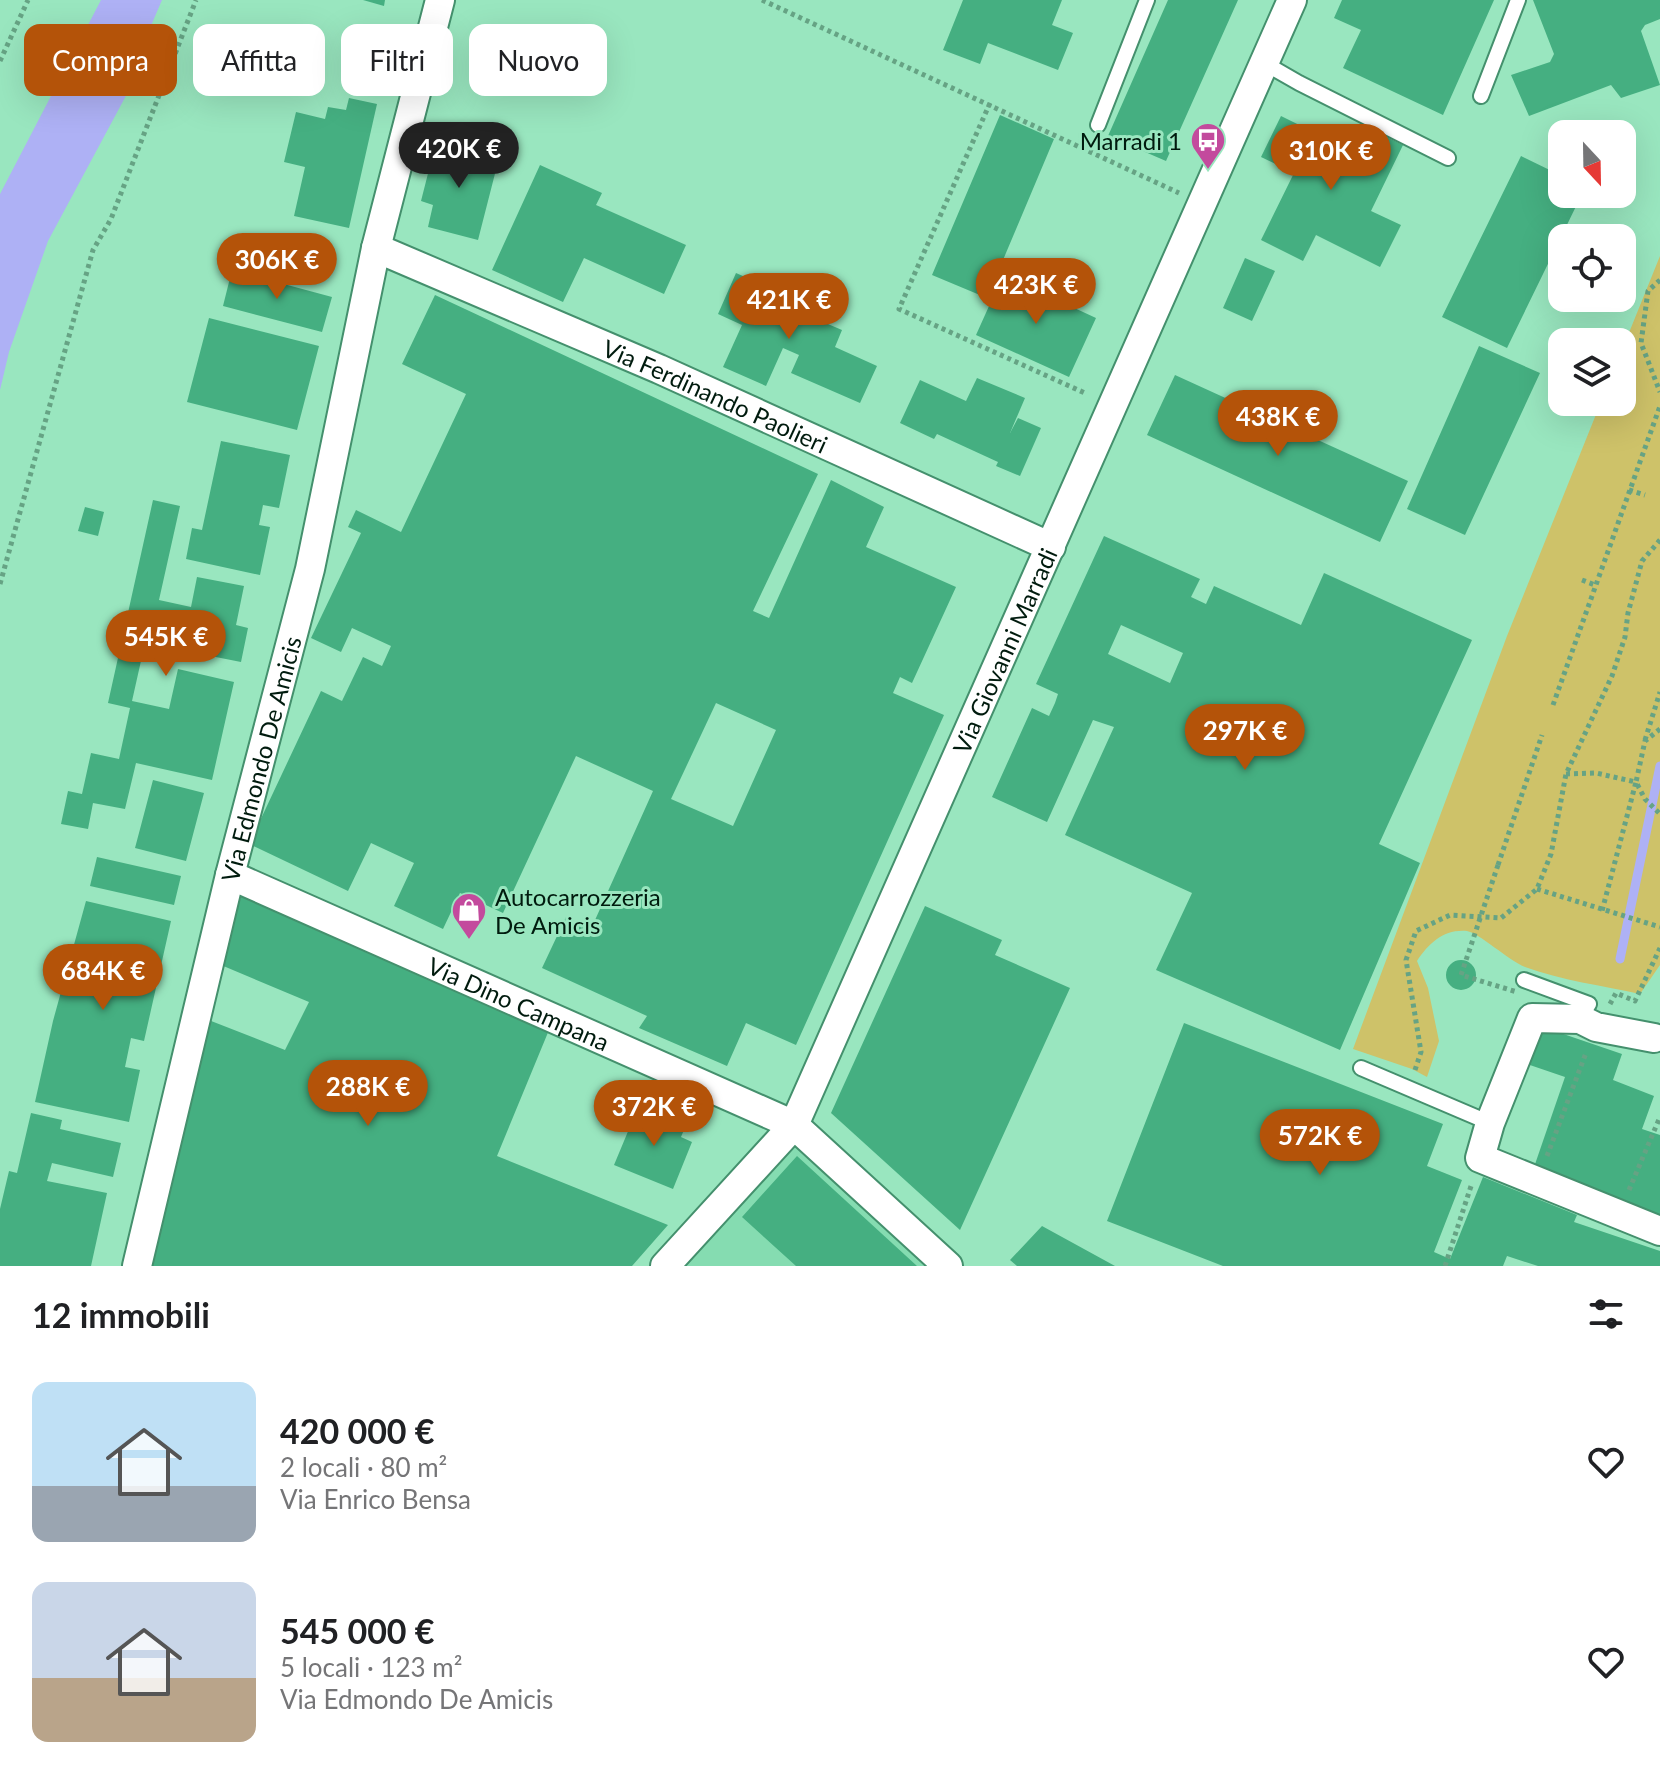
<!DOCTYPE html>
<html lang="it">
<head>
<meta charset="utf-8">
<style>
  :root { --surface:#fff; --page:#f2f2f2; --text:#202124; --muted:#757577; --accent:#b45309 }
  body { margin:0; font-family:Lato,sans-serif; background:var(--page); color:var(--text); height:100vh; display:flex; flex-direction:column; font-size:30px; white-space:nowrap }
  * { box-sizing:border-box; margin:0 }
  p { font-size:26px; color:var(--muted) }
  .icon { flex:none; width:44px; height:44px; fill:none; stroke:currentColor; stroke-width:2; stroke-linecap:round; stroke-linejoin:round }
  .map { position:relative; height:1266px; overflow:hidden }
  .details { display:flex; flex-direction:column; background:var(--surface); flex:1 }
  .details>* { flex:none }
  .guide { position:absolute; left:24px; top:24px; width:800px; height:72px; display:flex; gap:16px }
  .needle { width:52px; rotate:158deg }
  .buttons { position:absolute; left:1548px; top:120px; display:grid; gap:16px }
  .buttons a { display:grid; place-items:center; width:88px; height:88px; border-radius:16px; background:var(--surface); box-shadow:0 8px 32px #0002; font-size:40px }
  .price { position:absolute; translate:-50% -68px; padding:0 18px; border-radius:28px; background:var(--accent); color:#fff; font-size:26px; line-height:52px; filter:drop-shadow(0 2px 4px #0008) }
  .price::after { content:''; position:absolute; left:50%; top:48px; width:24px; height:18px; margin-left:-12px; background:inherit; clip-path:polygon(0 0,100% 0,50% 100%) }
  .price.on { background:#222; color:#fff }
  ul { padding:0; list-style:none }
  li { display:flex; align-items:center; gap:24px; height:200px; padding:0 32px }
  li span { display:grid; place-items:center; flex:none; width:224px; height:160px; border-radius:16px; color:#555 }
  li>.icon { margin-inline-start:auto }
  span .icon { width:96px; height:96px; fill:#fffc; stroke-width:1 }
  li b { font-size:34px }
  h2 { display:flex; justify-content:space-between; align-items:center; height:96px; padding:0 32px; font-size:34px }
  .chip { padding:0 28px; border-radius:16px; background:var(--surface); box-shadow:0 8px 32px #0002; font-size:28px; line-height:72px }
  .chip.on { background:var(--accent); color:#fff }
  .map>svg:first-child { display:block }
  .built { fill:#85dcb1 }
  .green { fill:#cec269 }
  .water { fill:#aeb1f5 }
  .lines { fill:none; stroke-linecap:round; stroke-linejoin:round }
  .stream { stroke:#aeb1f5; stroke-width:9 }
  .building { fill:#45af81; fill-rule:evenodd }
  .lane-casing { stroke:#44906d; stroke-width:18 }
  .street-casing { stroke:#44906d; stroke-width:32 }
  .path { stroke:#66a384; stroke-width:5; stroke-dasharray:4 4; stroke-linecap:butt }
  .lane { stroke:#fff; stroke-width:14 }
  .street { stroke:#fff; stroke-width:28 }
  .path-bridge { stroke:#66a384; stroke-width:5; stroke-dasharray:4 4; stroke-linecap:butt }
  .labels { text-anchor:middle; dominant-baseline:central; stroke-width:6; stroke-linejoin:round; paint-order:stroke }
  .poi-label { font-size:24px; fill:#001b0e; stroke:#99e6bf; text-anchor:end }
  .street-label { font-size:24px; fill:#001b0e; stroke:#99e6bf }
</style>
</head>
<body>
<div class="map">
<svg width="1660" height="1266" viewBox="0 0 1660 1266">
  <rect width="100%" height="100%" fill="#99e6bf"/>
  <path class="built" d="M794 1136 936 1266H685Z"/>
  <path class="green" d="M1660 256V965L1640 994C1604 986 1560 980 1525 967 1508 960 1479 933 1467 931 1444 929 1429 943 1417 961L1428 988 1439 1041 1427 1077 1412 1069 1353 1049 1507 636 1601 402H1622V350Z"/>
  <path class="water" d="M101 0H162L150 28 143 64 48 241 9 352 0 390V194Z"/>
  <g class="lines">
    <path class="stream" d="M1620 959 1660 766"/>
  </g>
  <path class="building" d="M363 0H385L384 6Z
    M963 0H1062L1052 25 1073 33 1058 70 988 43 980 64 943 50Z
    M1168 0H1238L1166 161 1108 136Z
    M1342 0H1494L1443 115 1343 68 1361 30 1334 18Z
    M1533 0H1660V19L1645 25 1641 31 1660 85 1621 98 1611 85 1529 116 1511 75 1550 62 1554 54Z
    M349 98 377 104 349 228 294 216 305 167 284 162 296 112 325 119 328 107 346 110Z
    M1000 115 1054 139 987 298 932 275Z
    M1281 116 1352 151 1364 126 1403 145 1371 211 1401 225 1380 267 1316 235 1303 261 1261 240 1294 173 1261 157Z
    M436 142 499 158 478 240 428 227 433 205 421 201Z
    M1521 156 1562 176V194H1582L1507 348 1442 317Z
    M540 165 602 193 596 205 686 245 664 294 584 258 563 302 492 270Z
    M1245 258 1275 271 1252 321 1223 308Z
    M232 270 332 297 322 332 223 306Z
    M736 273 813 307 809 316 842 330 835 347 877 366 860 403 791 373 799 355 783 348 766 386 723 367 742 325 718 314Z
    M1003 275 1096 318 1069 377 976 335Z
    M435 295 818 474 753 611 769 618 831 480 884 507 866 547 956 587 912 683 900 677 893 693 944 715 796 1045 746 1023 727 1066 639 1028 647 1016 542 968 566 917 591 929 653 791 576 756 503 913 460 893 443 929 394 906 414 863 371 843 348 891 249 844 321 691 342 701 363 657 382 666 391 646 352 628 341 652 311 638 361 533 348 527 356 510 401 532 466 394 402 364ZM716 703 776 730 733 826 671 799Z
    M209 318 319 346 297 430 187 402Z
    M1479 346 1540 373 1465 535 1407 509Z
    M1175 375 1408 481 1380 542 1147 435Z
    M977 378 1025 398 1010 433 1018 418 1041 428 1020 476 996 466 998 462 937 434 934 439 900 423 920 380 966 401Z
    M221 441 290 455 279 508 263 505 259 525 270 527 260 575 186 559 192 528 202 530Z
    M153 500 180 506 159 600 191 607 197 577 244 586 236 625 248 628 241 662 145 643 132 701 169 709 178 669 234 682 212 780 136 763 125 809 93 803 88 829 61 824 68 791 82 794 91 753 119 759 130 708 108 703Z
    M85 507 104 512 98 536 78 531Z
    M1104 536 1200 579 1191 597 1206 604 1214 586 1301 625 1324 573 1472 640 1379 844 1420 863 1340 1050 1156 970 1192 893 1065 835 1114 727 1093 720 1047 822 992 797 1032 708 1049 716 1055 703 1058 694 1036 684ZM1121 625 1183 653 1170 683 1108 654Z
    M153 780 204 793 186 861 135 848Z
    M97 857 181 876 174 905 90 886Z
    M242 893 549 1030 497 1156 668 1225 632 1266H144L206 1019 285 1050 309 1002 221 965Z
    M86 901 171 921 144 1041 131 1038 125 1067 140 1070 129 1122 35 1102 53 1021Z
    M925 906 1002 940 995 955 1070 988 960 1230 831 1113Z
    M1446 975a15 15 0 1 1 30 0a15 15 0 1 1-30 0Z
    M1184 1023 1443 1124 1427 1166 1462 1180 1434 1252 1450 1259 1483 1177 1577 1215 1574 1222 1660 1251V1266H1538L1507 1256 1503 1266H1223L1107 1221Z
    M1537 1025 1622 1054 1613 1080 1654 1096 1642 1129 1660 1135V1215L1532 1173 1565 1077 1524 1063Z
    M639 1105 686 1125 681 1137 692 1142 673 1189 614 1165Z
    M31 1113 62 1120 60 1129 121 1143 113 1177 52 1163 47 1181 107 1193 91 1266H0V1209L9 1171 17 1173Z
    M797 1156 917 1266H796L742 1217Z
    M1042 1226 1115 1266H1017L1010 1260Z"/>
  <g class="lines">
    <g class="lane-casing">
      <path id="lane" d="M1264 63 1299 83 1448 158
        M1481 96 1518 0
        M1098 125 1147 0
        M1524 980 1589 1004 1580 1019
        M1361 1068 1490 1123"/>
    </g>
    <g class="street-casing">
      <g id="street">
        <path id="s1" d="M376 248 659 369 1051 547"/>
        <path id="s2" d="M230 875 794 1125 948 1266"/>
        <path d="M1654 1038 1596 1027 1580 1019 1532 1018 1490 1123 1480 1158 1660 1231"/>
        <path id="s3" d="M137 1266 230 875 310 569 376 248 440 0"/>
        <path id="s4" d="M665 1266 794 1125 1292 0"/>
      </g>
    </g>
    <path class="path" d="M762 0 1179 193
      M0 61 28 0
      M990 103 899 309 1087 394
      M1660 280 1648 291 1641 343 1660 392
      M1629 490 1645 495
      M1582 580 1595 585
      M0 584 93 250 111 219 196 0
      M1553 705 1660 406
      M1660 729 1645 741 1636 782 1645 799 1660 814
      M1645 740 1660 692
      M1566 774 1596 773 1636 782 1602 911
      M1498 865 1542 735
      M1537 889 1660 927
      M1610 1004 1616 993 1635 1001 1660 948
      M1415 1070 1421 1052 1406 960 1416 931 1450 915 1501 918 1537 889 1551 854 1566 774 1612 676 1625 637 1628 613 1642 561 1660 540
      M1547 1156 1586 1053
      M1629 1190 1660 1117
      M1445 1266 1472 1183"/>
    <use href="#lane" class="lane"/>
    <use href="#street" class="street"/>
    <path class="path-bridge" d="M1498 865 1461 975 1517 992"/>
  </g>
  <defs>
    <g id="bus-pin" transform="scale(1.8)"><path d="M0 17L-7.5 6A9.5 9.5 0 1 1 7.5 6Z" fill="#c34a9d" stroke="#99e6bf"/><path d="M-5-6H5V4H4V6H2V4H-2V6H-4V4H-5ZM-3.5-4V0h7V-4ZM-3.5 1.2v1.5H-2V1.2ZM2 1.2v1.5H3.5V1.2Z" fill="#fff"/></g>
    <g id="shop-pin" transform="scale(1.8)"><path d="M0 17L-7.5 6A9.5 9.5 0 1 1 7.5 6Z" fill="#c34a9d" stroke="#99e6bf"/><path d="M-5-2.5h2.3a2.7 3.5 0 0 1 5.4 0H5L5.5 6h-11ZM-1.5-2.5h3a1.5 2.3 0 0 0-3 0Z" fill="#fff"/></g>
  </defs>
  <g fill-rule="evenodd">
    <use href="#bus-pin" x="1208" y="140"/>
    <use href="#shop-pin" x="469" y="910"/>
  </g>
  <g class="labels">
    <g class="poi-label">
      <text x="1182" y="140">Marradi 1</text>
      <text x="495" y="896" text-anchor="start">Autocarrozzeria<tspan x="495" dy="28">De Amicis</tspan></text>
    </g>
    <g class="street-label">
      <text stroke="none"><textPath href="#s1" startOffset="370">Via Ferdinando Paolieri</textPath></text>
      <text stroke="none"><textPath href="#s4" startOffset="710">Via Giovanni Marradi</textPath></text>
      <text stroke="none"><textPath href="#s3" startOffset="522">Via Edmondo De Amicis</textPath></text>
      <text stroke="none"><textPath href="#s2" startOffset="316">Via Dino Campana</textPath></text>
    </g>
  </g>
</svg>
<div class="buttons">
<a><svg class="needle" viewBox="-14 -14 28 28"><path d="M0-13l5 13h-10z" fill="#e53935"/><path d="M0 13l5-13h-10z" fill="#757577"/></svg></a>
<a><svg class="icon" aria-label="locate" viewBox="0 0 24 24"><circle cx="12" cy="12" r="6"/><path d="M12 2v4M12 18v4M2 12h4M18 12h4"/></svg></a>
<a><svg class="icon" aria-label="layers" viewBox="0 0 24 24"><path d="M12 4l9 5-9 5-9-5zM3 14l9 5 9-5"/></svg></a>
</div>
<b class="price on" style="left:459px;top:190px">420K €</b>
<b class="price" style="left:1331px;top:192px">310K €</b>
<b class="price" style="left:277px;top:301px">306K €</b>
<b class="price" style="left:1036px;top:326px">423K €</b>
<b class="price" style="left:789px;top:341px">421K €</b>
<b class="price" style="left:1278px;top:458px">438K €</b>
<b class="price" style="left:166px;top:678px">545K €</b>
<b class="price" style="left:1245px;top:772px">297K €</b>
<b class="price" style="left:103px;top:1012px">684K €</b>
<b class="price" style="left:368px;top:1128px">288K €</b>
<b class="price" style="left:654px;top:1148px">372K €</b>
<b class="price" style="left:1320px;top:1177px">572K €</b>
<div class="guide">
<a class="chip on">Compra</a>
<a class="chip">Affitta</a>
<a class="chip">Filtri</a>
<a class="chip">Nuovo</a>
</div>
</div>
<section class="details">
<h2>12 immobili<svg class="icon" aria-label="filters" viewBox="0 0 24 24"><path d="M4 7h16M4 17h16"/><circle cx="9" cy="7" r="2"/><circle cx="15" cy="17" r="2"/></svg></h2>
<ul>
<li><span style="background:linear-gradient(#bfe0f5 65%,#9aa5b1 0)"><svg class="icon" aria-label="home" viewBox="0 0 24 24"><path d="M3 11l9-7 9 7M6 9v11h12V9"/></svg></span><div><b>420 000 €</b><p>2 locali · 80 m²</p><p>Via Enrico Bensa</p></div><svg class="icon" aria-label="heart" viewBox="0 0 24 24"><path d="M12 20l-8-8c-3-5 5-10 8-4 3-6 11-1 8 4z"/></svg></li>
<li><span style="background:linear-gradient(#c9d6e8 60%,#b9a48a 0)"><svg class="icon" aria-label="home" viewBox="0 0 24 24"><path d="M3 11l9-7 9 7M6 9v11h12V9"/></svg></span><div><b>545 000 €</b><p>5 locali · 123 m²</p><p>Via Edmondo De Amicis</p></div><svg class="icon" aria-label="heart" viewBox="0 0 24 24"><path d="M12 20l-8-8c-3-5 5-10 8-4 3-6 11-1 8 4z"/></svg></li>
</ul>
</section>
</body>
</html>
